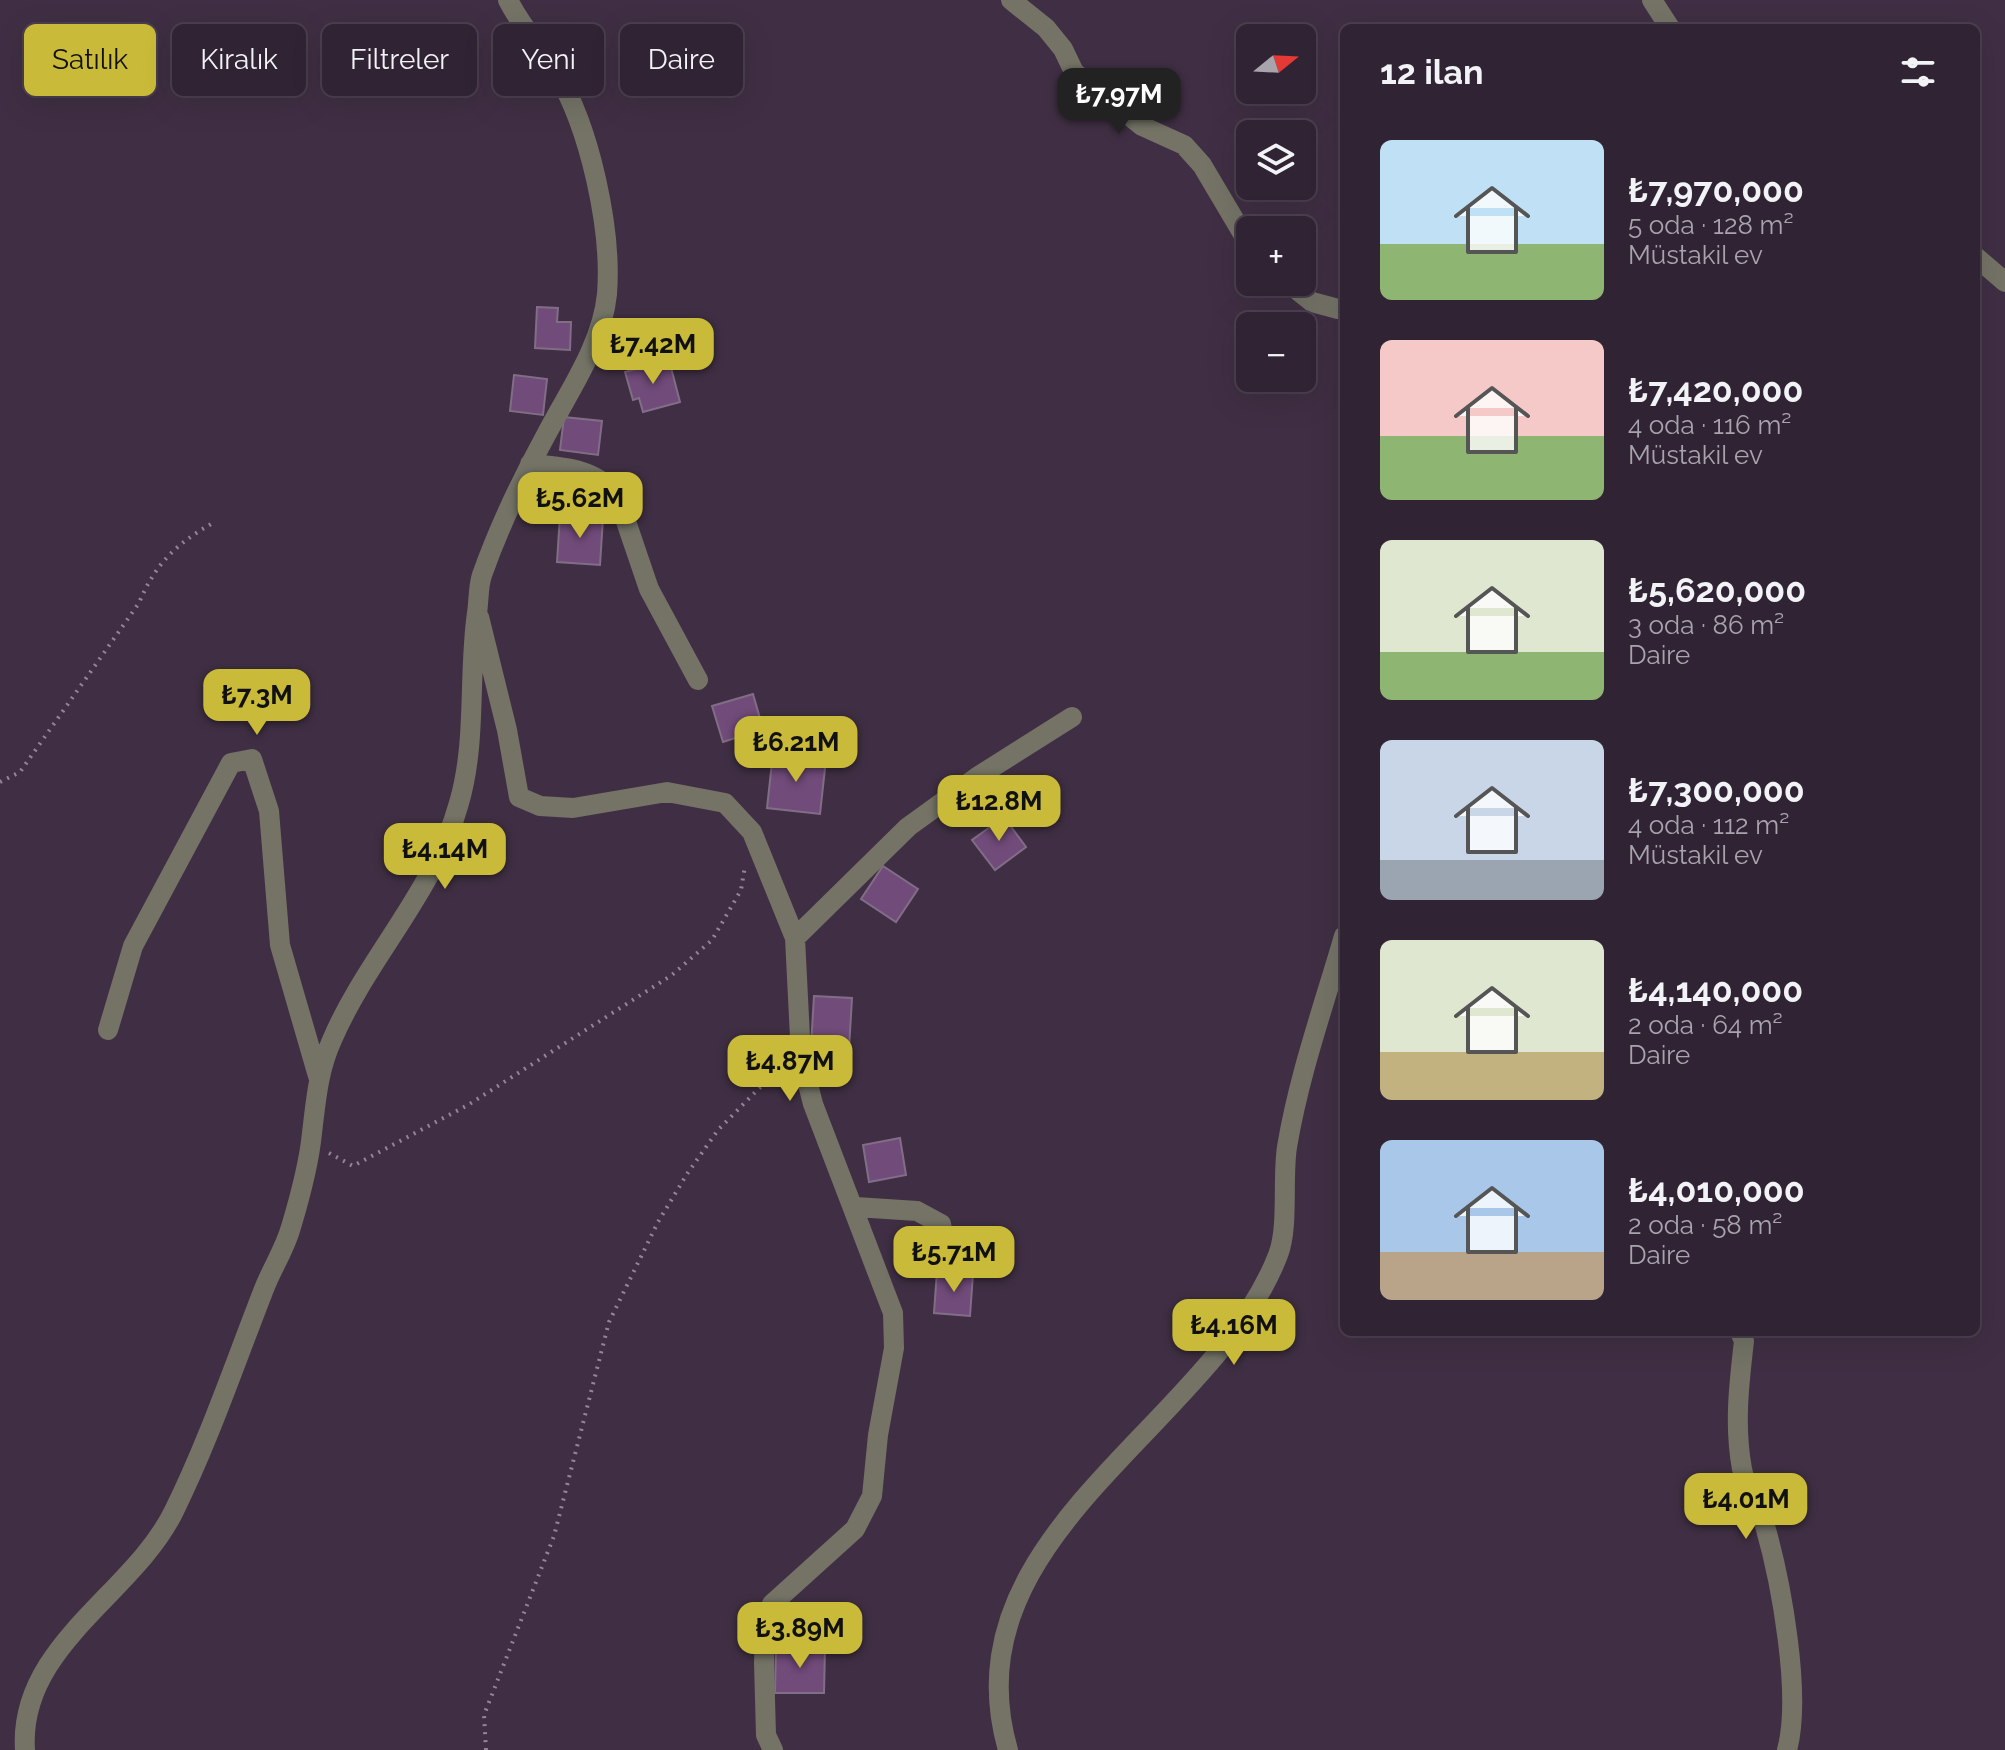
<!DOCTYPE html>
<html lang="tr">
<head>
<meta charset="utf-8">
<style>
  :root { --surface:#302333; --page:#382b3b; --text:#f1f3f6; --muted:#a8a4ac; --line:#4b404e; --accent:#caba39 }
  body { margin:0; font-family:Raleway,sans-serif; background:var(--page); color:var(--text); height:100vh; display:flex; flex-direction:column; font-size:30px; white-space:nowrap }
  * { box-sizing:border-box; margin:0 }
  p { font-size:26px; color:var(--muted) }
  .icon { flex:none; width:44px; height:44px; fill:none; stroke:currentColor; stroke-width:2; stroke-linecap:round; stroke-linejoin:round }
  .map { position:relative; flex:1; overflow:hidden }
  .details { position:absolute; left:1340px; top:24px; width:640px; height:1312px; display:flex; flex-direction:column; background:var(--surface); border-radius:12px; box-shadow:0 8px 32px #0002,0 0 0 2px var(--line) }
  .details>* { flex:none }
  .top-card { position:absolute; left:24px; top:24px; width:760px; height:72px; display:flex; gap:16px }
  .needle { width:52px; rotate:72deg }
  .buttons { position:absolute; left:1236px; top:24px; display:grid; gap:16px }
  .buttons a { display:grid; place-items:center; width:80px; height:80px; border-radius:12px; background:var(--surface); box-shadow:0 8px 32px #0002,0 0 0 2px var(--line); font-size:40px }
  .price { position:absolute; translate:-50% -68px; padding:0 18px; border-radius:16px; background:var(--accent); color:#111; font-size:26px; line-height:52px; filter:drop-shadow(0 2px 4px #0008) }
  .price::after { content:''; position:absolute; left:50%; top:48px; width:24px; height:18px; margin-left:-12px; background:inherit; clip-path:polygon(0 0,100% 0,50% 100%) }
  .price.on { background:#222; color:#fff }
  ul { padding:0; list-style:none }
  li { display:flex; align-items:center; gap:24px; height:200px; padding:0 40px }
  li span { display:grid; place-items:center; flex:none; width:224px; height:160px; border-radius:12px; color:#555 }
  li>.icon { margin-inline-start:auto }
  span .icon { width:96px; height:96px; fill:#fffc; stroke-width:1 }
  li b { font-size:34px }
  h2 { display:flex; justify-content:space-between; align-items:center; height:96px; padding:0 40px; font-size:34px }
  .pill { padding:0 28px; border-radius:12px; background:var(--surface); box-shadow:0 8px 32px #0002,0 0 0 2px var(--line); font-size:28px; line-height:72px }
  .pill.on { background:var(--accent); color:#111 }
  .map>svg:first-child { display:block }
  .building { fill:#714b7a; stroke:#816e86; stroke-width:2 }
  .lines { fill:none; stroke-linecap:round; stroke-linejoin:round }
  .path { stroke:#938596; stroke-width:4; stroke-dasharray:2 6; stroke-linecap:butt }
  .minor { stroke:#747366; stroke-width:20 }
</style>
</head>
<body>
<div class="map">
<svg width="2005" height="1750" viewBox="0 0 2005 1750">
  <rect width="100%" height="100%" fill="#402f44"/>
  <path class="building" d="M537 307 558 308 557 322H571L570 350 535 348Z
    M669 360 680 402 643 412 639 398 633 400 625 372Z
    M514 375 547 379 543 415 510 411Z
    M564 417 602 421 598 455 560 450Z
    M560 515 603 518 600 565 557 562Z
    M753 694 763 729 723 742 712 706Z
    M773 753 826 759 820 814 767 808Z
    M1004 817 1026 847 995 870 972 840Z
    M883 866 918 889 896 922 861 899Z
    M814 996 852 998 849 1049 811 1046Z
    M900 1138 906 1175 869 1182 863 1145Z
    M937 1271 973 1274 970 1316 934 1313Z
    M776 1647H825L824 1693H775Z"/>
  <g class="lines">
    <path class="path" d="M0 782 20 772 139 603C155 564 177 543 213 523
      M329 1153 353 1166 468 1105 672 975 712 940 741 890 745 866
      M486 1750 484 1715 554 1536 609 1322 658 1222 687 1174 718 1130 773 1074 785 1066"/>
    <path class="minor" d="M1011 0 1046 28 1063 49 1074 72 1142 126 1184 145 1202 165 1250 246
      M1652 0 1670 28
      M1976 257 2005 282
      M1287 282 1312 302 1338 309
      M530 464C564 467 594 468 617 495L649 589 698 680
      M479 617 507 730 519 797 540 806 573 808 667 792 725 803 752 832 795 938 801 1057 813 1104 893 1313 894 1348 878 1435 872 1496 855 1529 772 1604 765 1632 764 1663 766 1735 773 1750
      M795 938 908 827 977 777 1072 717
      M108 1030 133 946 231 763 252 759 269 811 280 945 318 1076
      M856 1207 917 1211 941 1224 946 1250
      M1740 1332 1744 1341C1739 1384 1734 1426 1742 1469 1746 1489 1759 1506 1765 1526 1781 1582 1802 1695 1787 1750
      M25 1750C18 1646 133 1595 174 1511 209 1440 235 1363 264 1289 272 1268 285 1249 291 1227 300 1197 309 1164 312 1133 316 1100 318 1071 332 1040 367 958 435 891 459 803 477 741 468 676 477 613 479 600 478 587 482 575 499 527 522 479 546 435 569 391 602 345 607 294 612 229 590 128 556 72 540 47 521 26 508 0
      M1008 1750C946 1534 1212 1427 1278 1255 1289 1227 1282 1179 1287 1147 1299 1075 1324 1005 1344 936"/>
  </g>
</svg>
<div class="buttons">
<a><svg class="needle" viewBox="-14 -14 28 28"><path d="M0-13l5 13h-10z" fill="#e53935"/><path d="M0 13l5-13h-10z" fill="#a8a4ac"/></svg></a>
<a><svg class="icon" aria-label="layers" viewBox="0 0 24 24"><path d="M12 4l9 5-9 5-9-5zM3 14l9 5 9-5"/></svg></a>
<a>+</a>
<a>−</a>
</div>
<b class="price on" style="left:1119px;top:136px">₺7.97M</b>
<b class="price" style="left:653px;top:386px">₺7.42M</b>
<b class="price" style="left:580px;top:540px">₺5.62M</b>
<b class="price" style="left:257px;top:737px">₺7.3M</b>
<b class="price" style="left:796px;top:784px">₺6.21M</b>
<b class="price" style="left:999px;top:843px">₺12.8M</b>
<b class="price" style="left:445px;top:891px">₺4.14M</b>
<b class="price" style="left:790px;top:1103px">₺4.87M</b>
<b class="price" style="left:954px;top:1294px">₺5.71M</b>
<b class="price" style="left:1234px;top:1367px">₺4.16M</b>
<b class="price" style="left:1746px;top:1541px">₺4.01M</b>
<b class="price" style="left:800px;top:1670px">₺3.89M</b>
<div class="top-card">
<a class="pill on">Satılık</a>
<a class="pill">Kiralık</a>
<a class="pill">Filtreler</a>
<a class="pill">Yeni</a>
<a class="pill">Daire</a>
</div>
<section class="details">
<h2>12 ilan<svg class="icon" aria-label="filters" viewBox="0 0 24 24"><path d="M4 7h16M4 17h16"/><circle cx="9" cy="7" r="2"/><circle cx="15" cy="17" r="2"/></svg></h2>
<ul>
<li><span style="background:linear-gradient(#bfe0f5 65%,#8fb573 0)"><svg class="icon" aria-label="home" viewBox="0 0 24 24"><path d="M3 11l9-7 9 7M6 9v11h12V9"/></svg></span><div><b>₺7,970,000</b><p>5 oda · 128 m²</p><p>Müstakil ev</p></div></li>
<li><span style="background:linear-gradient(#f6c9c9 60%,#8fb573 0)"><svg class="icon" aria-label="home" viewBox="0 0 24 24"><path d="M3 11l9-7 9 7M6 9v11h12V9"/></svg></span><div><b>₺7,420,000</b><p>4 oda · 116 m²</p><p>Müstakil ev</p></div></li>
<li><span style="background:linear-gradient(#dfe7d0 70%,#8fb573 0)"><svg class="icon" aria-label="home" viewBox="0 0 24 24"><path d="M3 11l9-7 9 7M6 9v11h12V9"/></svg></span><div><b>₺5,620,000</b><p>3 oda · 86 m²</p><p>Daire</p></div></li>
<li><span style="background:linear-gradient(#c9d6e8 75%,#9aa5b1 0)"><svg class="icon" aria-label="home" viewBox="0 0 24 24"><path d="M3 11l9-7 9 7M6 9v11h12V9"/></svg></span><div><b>₺7,300,000</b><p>4 oda · 112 m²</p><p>Müstakil ev</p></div></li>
<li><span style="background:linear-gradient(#dfe7d0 70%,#c2b280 0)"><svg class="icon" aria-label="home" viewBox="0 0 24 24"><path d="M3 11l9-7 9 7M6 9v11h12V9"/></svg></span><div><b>₺4,140,000</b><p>2 oda · 64 m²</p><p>Daire</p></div></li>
<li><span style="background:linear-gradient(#a9c7e8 70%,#b9a48a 0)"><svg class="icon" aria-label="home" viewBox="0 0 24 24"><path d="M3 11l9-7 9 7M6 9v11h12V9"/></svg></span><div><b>₺4,010,000</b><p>2 oda · 58 m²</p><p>Daire</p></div></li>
</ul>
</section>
</div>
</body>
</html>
